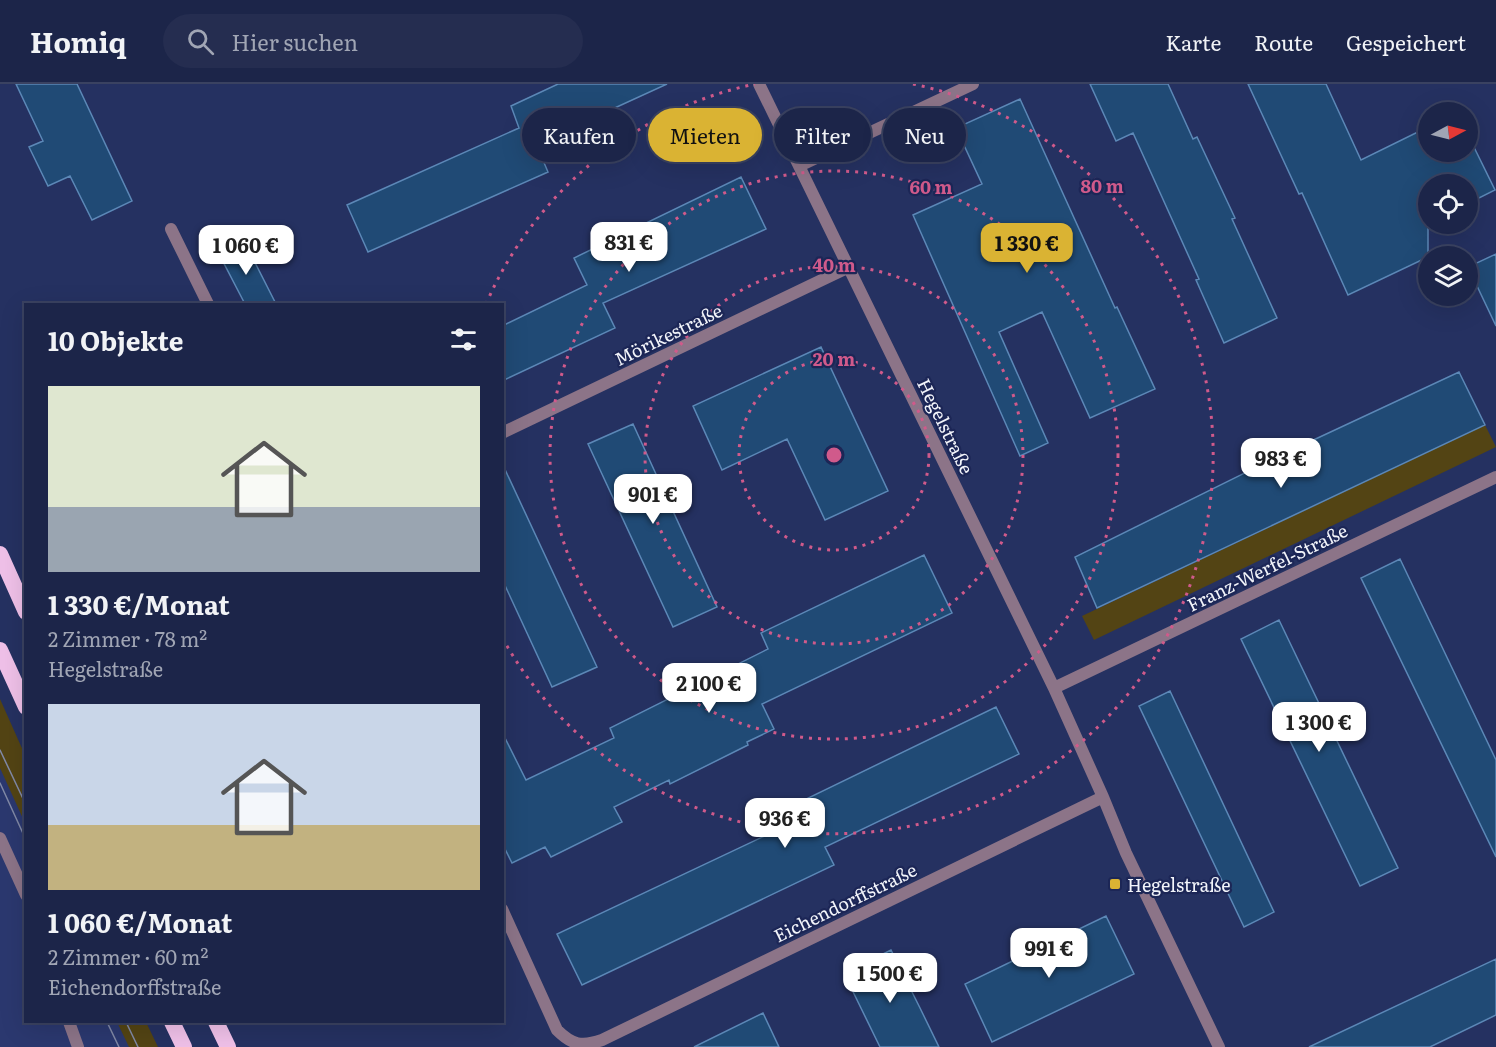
<!DOCTYPE html>
<html lang="de">
<head>
<meta charset="utf-8">
<style>
  :root { --surface:#1c2549; --page:#252d50; --text:#f1f3f6; --muted:#a0a5b4; --line:#3a4261; --accent:#dab333 }
  body { margin:0; font-family:Literata,serif; background:var(--page); color:var(--text); height:100vh; display:flex; flex-direction:column; font-size:22px; white-space:nowrap }
  * { box-sizing:border-box; margin:0 }
  p { font-size:20px; color:var(--muted) }
  .icon { flex:none; width:33px; height:33px; fill:none; stroke:currentColor; stroke-width:2; stroke-linecap:round; stroke-linejoin:round }
  .map { position:relative; flex:1; overflow:hidden }
  .details { position:absolute; left:24px; top:219px; width:480px; height:720px; display:flex; flex-direction:column; background:var(--surface); border-radius:0px; box-shadow:0 6px 24px #0002,0 0 0 2px var(--line) }
  .details>* { flex:none }
  .banner { position:absolute; left:522px; top:24px; width:570px; height:54px; display:flex; gap:12px }
  .needle { width:39px; rotate:83deg }
  .controls { position:absolute; left:1418px; top:18px; display:grid; gap:12px }
  .controls a { display:grid; place-items:center; width:60px; height:60px; border-radius:50%; background:var(--surface); box-shadow:0 6px 24px #0002,0 0 0 2px var(--line); font-size:30px }
  .price { position:absolute; translate:-50% -51px; padding:0 14px; border-radius:12px; background:#fff; color:#222; font-size:20px; line-height:39px; filter:drop-shadow(0 2px 3px #0008) }
  .price::after { content:''; position:absolute; left:50%; top:36px; width:18px; height:14px; margin-left:-9px; background:inherit; clip-path:polygon(0 0,100% 0,50% 100%) }
  .price.selected { background:var(--accent); color:#111 }
  ul { padding:0; list-style:none }
  li { display:grid; align-content:center; gap:12px; height:318px; padding:0 24px }
  li span { display:grid; place-items:center; height:186px; border-radius:0px; color:#555 }
  li>.icon { margin-inline-start:auto }
  span .icon { width:108px; height:108px; fill:#fffc; stroke-width:1 }
  li b { font-size:26px }
  h2 { display:flex; justify-content:space-between; align-items:center; height:72px; padding:0 24px; font-size:26px }
  .tag { padding:0 21px; border-radius:27px; background:var(--surface); box-shadow:0 6px 24px #0002,0 0 0 2px var(--line); font-size:21px; line-height:54px }
  .tag.selected { background:var(--accent); color:#111 }
  header { display:flex; align-items:center; gap:36px; box-sizing:border-box; height:84px; padding:0 30px; background:var(--surface); border-bottom:2px solid var(--line) }
  header strong { font-size:28px }
  nav { display:flex; gap:33px; margin-inline-start:auto; font-size:21px }
  .search { width:420px; height:54px; background:var(--page); display:flex; align-items:center; gap:15px; box-sizing:border-box; padding:0 21px; border-radius:33px; color:var(--muted); font-size:22px }
  .map>svg:first-child { display:block }
  .built { fill:#2b386f }
  .green { fill:#534414 }
  .building { fill:#204a75; stroke:#5c88b7; stroke-width:1.5 }
  .lines { fill:none; stroke-linecap:round; stroke-linejoin:round }
  .minor { stroke:#8c7488; stroke-width:12 }
  .trunk { stroke:#efc0e8; stroke-width:16 }
  .tram { stroke:#8189a6; stroke-width:1.5 }
  .ring { fill:none; stroke:#d05a8b; stroke-width:3; stroke-dasharray:3 6 }
  .poi-dot { fill:#dab333; stroke:#1c2656; stroke-width:2 }
  .labels { text-anchor:middle; dominant-baseline:central; stroke-width:4.5; stroke-linejoin:round; paint-order:stroke }
  .street-label { font-size:18px; fill:#f2f4fa; stroke:#1c2656 }
  .poi-label { font-size:18px; fill:#f2f4fa; stroke:#1c2656; text-anchor:start }
  .centre { fill:#d05a8b; stroke:#1c2656; stroke-width:3 }
  .ring-label { font-size:18px; text-anchor:middle; font-weight:bold; fill:#d05a8b; stroke:#1c2656; stroke-width:4.5; stroke-linejoin:round; paint-order:stroke }
</style>
</head>
<body>
<header>
<strong>Homiq</strong>
<div class="search"><svg class="icon" aria-label="search" viewBox="0 0 24 24"><circle cx="10" cy="10" r="6"/><path d="M15 15l6 6"/></svg>Hier suchen</div>
<nav><a>Karte</a><a>Route</a><a>Gespeichert</a></nav>
</header>
<div class="map">
<svg width="1496" height="963" viewBox="0 0 1496 963">
  <rect width="100%" height="100%" fill="#253161"/>
  <path class="built" d="M0 650 25 705 26 938H132L144 963H0Z"/>
  <path class="green" d="M1485 341 1496 363 1094 556 1082 532Z
    M0 615 25 671V739L0 684Z
    M117 938H146L158 963H129Z"/>
  <path class="building" d="M16 0H77L132 117 92 136 70 92 48 102 29 63 43 57Z
    M558 0H667L536 60 548 88 368 168 347 121 519 44 511 22Z
    M1090 0H1168L1193 55 1197 53 1235 134 1232 135 1277 234 1224 259 1196 196 1199 195 1133 49 1116 57Z
    M1248 0H1326L1361 76 1428 43V68H1467V49L1495 106 1467 120V100L1428 99V173L1348 211 1302 109 1299 110Z
    M1020 15 1115 224 1117 223 1155 305 1090 334 1042 228 999 248 1048 359 1020 372 913 131 982 100 956 44Z
    M741 93 766 145 603 219 615 244 502 297V242L587 201 574 174Z
    M244 157 276 220H245L219 170Z
    M1496 170V242L1468 183Z
    M821 263 888 407 825 436 787 355 722 386 693 322Z
    M1459 288 1485 341 1097 524 1075 473 1277 373Z
    M633 340 717 523 673 543 588 360Z
    M502 379 597 583 552 603 502 495Z
    M924 471 952 529 762 620 774 645 747 658 748 661 670 700 669 696 614 723 622 738 551 773 545 763 512 779 502 759V648L526 696 614 654 610 644 768 565 761 549Z
    M1400 475 1496 676V773L1361 494Z
    M1279 536 1398 784 1360 802 1241 555Z
    M1170 607 1274 828 1244 843 1139 622Z
    M996 623 1019 670 825 763 834 781 582 901 557 850 809 731 802 717Z
    M1106 832 1134 890 992 958 965 900Z
    M891 866 920 924 939 963H880L858 918 844 889Z
    M1496 875V931L1430 963H1309Z
    M763 929 779 963H694Z"/>
  <g class="lines">
    <path class="minor" d="M759 0 1054 604 1103 713 1126 769 1219 963
      M799 82 973 0
      M171 145 208 220
      M502 349 849 183
      M1054 604 1496 393
      M0 754 26 811
      M502 825 557 946C572 961 582 963 602 956L1103 713
      M69 938 78 963"/>
    <path class="trunk" d="M0 470 26 528
      M0 566 26 623
      M172 938 184 963
      M216 938 228 963"/>
    <path class="tram" d="M0 666 26 721
      M0 699 26 756
      M107 938 119 963
      M126 938 138 963"/>
  </g>
  <g class="ring">
    <circle cx="834" cy="371" r="95"/>
    <circle cx="834" cy="371" r="189"/>
    <circle cx="834" cy="371" r="284"/>
    <path d="M486 220A379 379 0 0 1 755 0M913 0A379 379 0 1 1 503 555"/>
  </g>
  <rect class="poi-dot" x="1109" y="794" width="12" height="12" rx="3"/>
  <g class="labels">
    <g class="street-label">
      <text transform="translate(668 250) rotate(-26)">Mörikestraße</text>
      <text transform="translate(946 342) rotate(64)">Hegelstraße</text>
      <text transform="translate(1267 483) rotate(-26)">Franz-Werfel-Straße</text>
      <text transform="translate(845 818) rotate(-26)">Eichendorffstraße</text>
    </g>
    <g class="poi-label">
      <text x="1127" y="800">Hegelstraße</text>
    </g>
  </g>
  <circle cx="834" cy="371" r="9" class="centre"/>
  <g class="ring-label">
    <text x="1102" y="109">80 m</text>
    <text x="931" y="110">60 m</text>
    <text x="834" y="188">40 m</text>
    <text x="834" y="282">20 m</text>
  </g>
</svg>
<div class="controls">
<a><svg class="needle" viewBox="-14 -14 28 28"><path d="M0-13l5 13h-10z" fill="#e53935"/><path d="M0 13l5-13h-10z" fill="#a0a5b4"/></svg></a>
<a><svg class="icon" aria-label="locate" viewBox="0 0 24 24"><circle cx="12" cy="12" r="6"/><path d="M12 2v4M12 18v4M2 12h4M18 12h4"/></svg></a>
<a><svg class="icon" aria-label="layers" viewBox="0 0 24 24"><path d="M12 4l9 5-9 5-9-5zM3 14l9 5 9-5"/></svg></a>
</div>
<b class="price" style="left:629px;top:189px">831 €</b>
<b class="price selected" style="left:1027px;top:190px">1 330 €</b>
<b class="price" style="left:246px;top:192px">1 060 €</b>
<b class="price" style="left:1281px;top:405px">983 €</b>
<b class="price" style="left:653px;top:441px">901 €</b>
<b class="price" style="left:709px;top:630px">2 100 €</b>
<b class="price" style="left:1319px;top:669px">1 300 €</b>
<b class="price" style="left:785px;top:765px">936 €</b>
<b class="price" style="left:1049px;top:895px">991 €</b>
<b class="price" style="left:890px;top:920px">1 500 €</b>
<div class="banner">
<a class="tag">Kaufen</a>
<a class="tag selected">Mieten</a>
<a class="tag">Filter</a>
<a class="tag">Neu</a>
</div>
<section class="details">
<h2>10 Objekte<svg class="icon" aria-label="filters" viewBox="0 0 24 24"><path d="M4 7h16M4 17h16"/><circle cx="9" cy="7" r="2"/><circle cx="15" cy="17" r="2"/></svg></h2>
<ul>
<li><span style="background:linear-gradient(#dfe7d0 65%,#9aa5b1 0)"><svg class="icon" aria-label="home" viewBox="0 0 24 24"><path d="M3 11l9-7 9 7M6 9v11h12V9"/></svg></span><div><b>1 330 €/Monat</b><p>2 Zimmer · 78 m²</p><p>Hegelstraße</p></div></li>
<li><span style="background:linear-gradient(#c9d6e8 65%,#c2b280 0)"><svg class="icon" aria-label="home" viewBox="0 0 24 24"><path d="M3 11l9-7 9 7M6 9v11h12V9"/></svg></span><div><b>1 060 €/Monat</b><p>2 Zimmer · 60 m²</p><p>Eichendorffstraße</p></div></li>
</ul>
</section>
</div>
</body>
</html>
